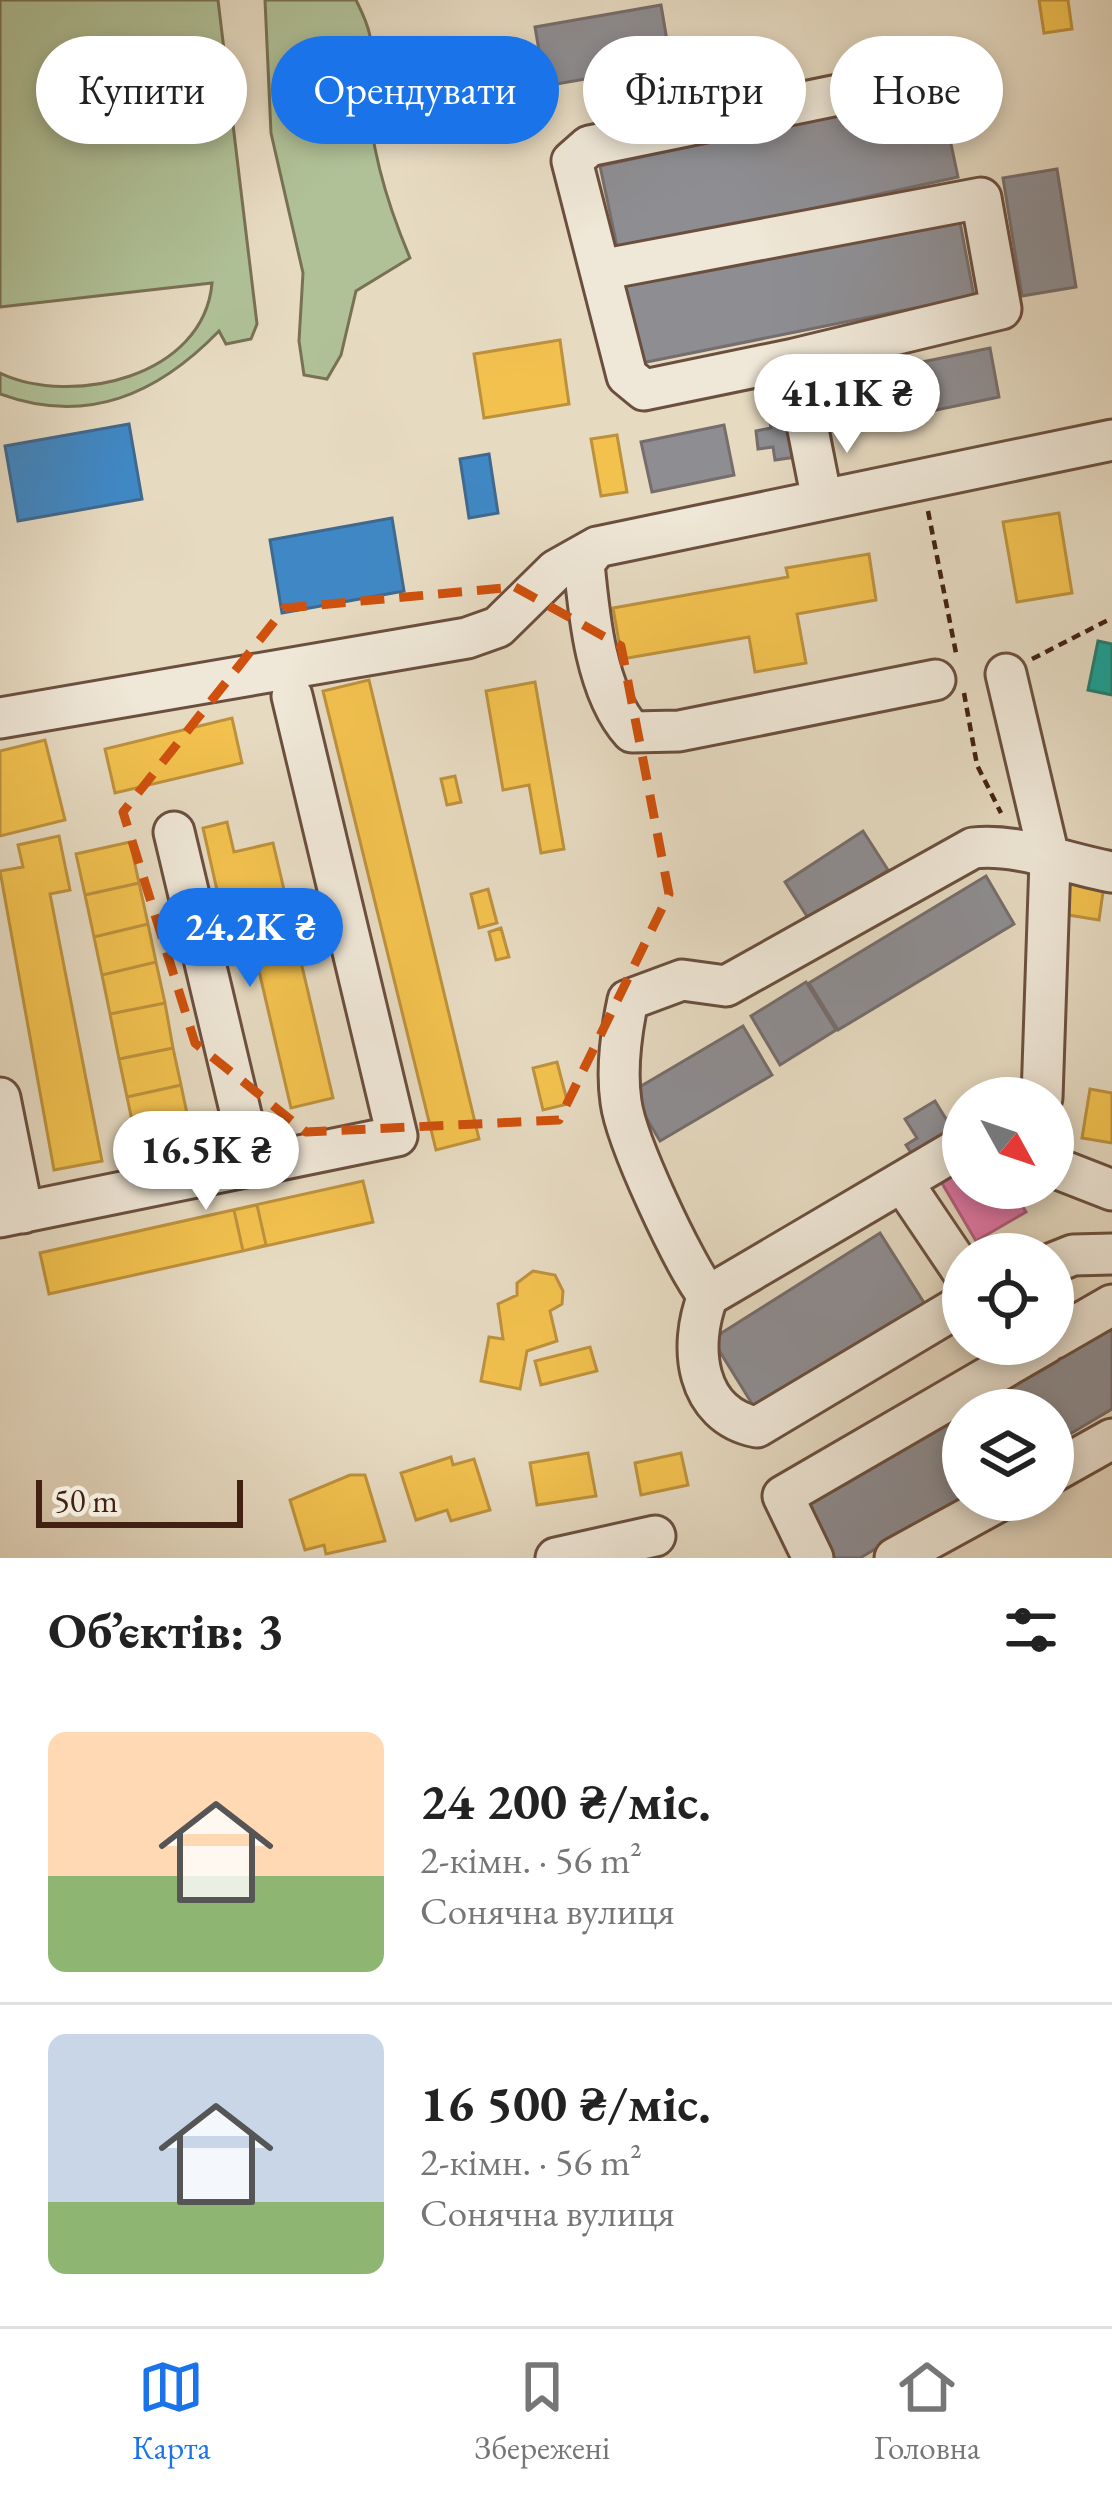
<!DOCTYPE html>
<html lang="uk">
<head>
<meta charset="utf-8">
<style>
  :root { --surface:#fff; --page:#f6f6f6; --text:#222; --muted:#767676; --line:#e0e0e0; --accent:#1a73e8 }
  body { margin:0; font-family:"EB Garamond",serif; background:var(--page); color:var(--text); height:100vh; display:flex; flex-direction:column; font-size:45px; white-space:nowrap }
  * { box-sizing:border-box; margin:0 }
  p { font-size:39px; color:var(--muted) }
  .icon { flex:none; width:66px; height:66px; fill:none; stroke:currentColor; stroke-width:2; stroke-linecap:round; stroke-linejoin:round }
  .map { position:relative; height:1558px; overflow:hidden }
  .panel { display:flex; flex-direction:column; background:var(--surface); flex:1 }
  .panel>* { flex:none }
  .top-card { position:absolute; left:36px; top:36px; width:1041px; height:108px; display:flex; gap:24px }
  .needle { width:78px; rotate:130deg }
  .buttons { position:absolute; left:942px; top:1077px; display:grid; gap:24px }
  .buttons a { display:grid; place-items:center; width:132px; height:132px; border-radius:50%; background:var(--surface); box-shadow:0 6px 18px #0003; font-size:60px }
  .scale { position:absolute; left:36px; bottom:30px; width:207px; box-sizing:border-box; padding-left:12px; border:6px solid #422112; border-top:0; font-size:33px; line-height:42px; white-space:nowrap; color:#422112; -webkit-text-stroke:9px #efe7d7; paint-order:stroke }
  .price { position:absolute; translate:-50% -102px; padding:0 27px; border-radius:42px; background:#fff; color:#222; font-size:39px; line-height:78px; filter:drop-shadow(0 3px 6px #0008) }
  .price::after { content:''; position:absolute; left:50%; top:72px; width:36px; height:27px; margin-left:-18px; background:inherit; clip-path:polygon(0 0,100% 0,50% 100%) }
  .price.selected { background:var(--accent); color:#fff }
  ul { padding:0; list-style:none }
  li { display:flex; align-items:center; gap:36px; height:300px; padding:0 48px }
  li+li { border-top:3px solid var(--line) }
  li span { display:grid; place-items:center; flex:none; width:336px; height:240px; border-radius:18px; color:#555 }
  li>.icon { margin-inline-start:auto }
  span .icon { width:144px; height:144px; fill:#fffc; stroke-width:1 }
  li b { font-size:51px }
  h2 { display:flex; justify-content:space-between; align-items:center; height:144px; padding:0 48px; font-size:51px }
  .tag { padding:0 42px; border-radius:54px; background:var(--surface); box-shadow:0 6px 18px #0003; font-size:42px; line-height:108px }
  .tag.selected { background:var(--accent); color:#fff }
  .menu { display:flex; justify-content:space-around; align-items:center; height:168px; border-top:3px solid var(--line); background:var(--surface); font-size:33px; color:var(--muted) }
  .menu a { display:grid; justify-items:center; gap:6px }
  .menu .selected { color:var(--accent) }
  .map>svg:first-child { display:block }
  .green { fill:#b0c197; stroke:#797154; stroke-width:3 }
  .homes { fill:#f2c14e; stroke:#bd913c; stroke-width:3 }
  .schools { fill:#3f88c5; stroke:#40698f; stroke-width:3 }
  .health { fill:#e377a8; stroke:#b35d7b; stroke-width:3 }
  .public { fill:#17a398; stroke:#247c70; stroke-width:3 }
  .industry { fill:#8d8d92; stroke:#766d6c; stroke-width:3 }
  .lines { fill:none; stroke-linecap:round; stroke-linejoin:round }
  .minor-casing { stroke:#6b4f3e; stroke-width:45 }
  .path { stroke:#422112; stroke-width:4.5; stroke-dasharray:9 6; stroke-linecap:butt }
  .minor { stroke:#efe7d7; stroke-width:39 }
  .marked { fill:none; stroke:#cf510d; stroke-width:9; stroke-dasharray:24 15; stroke-linejoin:round }
</style>
</head>
<body>
<div class="map">
<svg width="1112" height="1558" viewBox="0 0 1112 1558">
  <rect width="100%" height="100%" fill="#e6dac1"/>
  <filter id="stains"><feTurbulence type="fractalNoise" baseFrequency=".00167" numOctaves="4"/><feColorMatrix values="0 0 0 0 .2 0 0 0 0 .09 0 0 0 0 .02 0 0 0 .5 -.17"/></filter>
  <radialGradient id="worn" r=".72"><stop offset=".6" stop-color="#630" stop-opacity="0"/><stop offset="1" stop-color="#630" stop-opacity=".3"/></radialGradient>
  <path class="green" d="M0 0H218L257 324 251 339 226 344 219 331C158 394 87 426 0 394V373C72 407 204 377 212 283L0 307Z
    M265 0H356C381 50 366 43 368 91 370 148 388 206 410 258L356 291 341 355 327 379 304 375 299 341 303 273 271 133Z"/>
  <path class="homes" d="M1039 0H1068L1072 29 1044 33Z
    M560 340 569 404 484 418 474 354Z
    M617 435 627 492 601 496 591 439Z
    M1059 513 1072 593 1017 602 1003 522Z
    M869 554 876 600 797 614 806 663 755 672 749 637 622 659 613 608 788 577 786 568Z
    M369 680 479 1139 436 1150 323 691Z
    M535 682 564 849 541 853 529 785 503 790 486 691Z
    M232 718 242 763 115 793 105 749Z
    M45 740 65 820 0 836V751Z
    M455 776 461 802 447 805 441 779Z
    M227 822 234 852 273 843 333 1098 291 1108 241 894 219 899 203 828Z
    M59 836 70 890 50 894 102 1161 54 1170 0 871 23 867 18 845Z
    M130 842 139 883 85 895 76 854Z
    M1061 879 1104 885 1099 920 1056 913Z
    M139 883 148 924 94 937 85 895Z
    M488 889 497 923 479 928 471 894Z
    M148 924 156 962 102 975 94 937Z
    M501 928 509 957 496 960 489 932Z
    M156 962 165 1003 110 1014 102 975Z
    M165 1003 173 1048 119 1059 110 1014Z
    M173 1048 181 1085 127 1097 119 1059Z
    M557 1062 568 1104 543 1110 533 1068Z
    M181 1085 189 1123 135 1135 127 1097Z
    M1090 1089 1112 1093V1143L1082 1138Z
    M189 1123 196 1159 142 1171 135 1135Z
    M363 1181 373 1222 49 1294 40 1253Z
    M257 1205 266 1245 243 1251 234 1210Z
    M533 1271 555 1275 563 1291 562 1304 550 1311 557 1341 527 1351 520 1389 481 1381 489 1337 503 1339 498 1304 517 1295V1283Z
    M590 1347 597 1371 541 1385 535 1361Z
    M588 1453 596 1496 537 1505 530 1463Z
    M681 1453 688 1485 641 1495 635 1463Z
    M451 1457 453 1465 474 1459 490 1510 451 1521 447 1510 416 1520 401 1473Z
    M350 1475H365L385 1541 326 1554 324 1545 305 1550 290 1500Z"/>
  <path class="schools" d="M129 424 142 499 18 521 5 446Z
    M489 454 498 513 469 518 460 459Z
    M392 518 404 591 282 613 270 540Z"/>
  <path class="health" d="M963 1157V1188H1012L1026 1212 976 1241 936 1173Z"/>
  <path class="public" d="M1098 641 1112 644V695L1088 690Z"/>
  <path class="industry" d="M661 5 671 64 545 86 535 27Z
    M940 92 958 177 618 251 600 166Z
    M1057 169 1076 287 1022 296 1003 178Z
    M959 217 974 296 637 364 621 285Z
    M990 348 999 397 907 416 898 367Z
    M789 407 797 457 775 460 773 447 758 449 756 431 771 428 768 410Z
    M724 425 734 475 652 492 641 442Z
    M863 831 888 870 810 921 785 882Z
    M986 876 1014 924 838 1030 809 983Z
    M806 982 836 1030 780 1065 751 1016Z
    M743 1026 772 1075 660 1141 631 1092Z
    M935 1101 946 1119 963 1109V1137L918 1164 906 1145 917 1138 905 1119Z
    M880 1233 928 1309 759 1415 712 1339Z
    M1107 1323 1112 1332V1409L1053 1444V1410H963V1497L860 1558H833L797 1502Z"/>
  <g class="lines">
    <g class="minor-casing">
      <path id="minor" d="M600 270 981 198 1001 309 794 359
        M822 500 794 359 644 390 627 376 572 161 589 146 955 71
        M597 547 584 563C589 616 596 692 632 732L679 731 935 680
        M1006 674 1050 861 1042 1098
        M0 718 467 638 498 627 556 570 597 547 1112 440
        M174 832 253 1165
        M0 1098 23 1213
        M963 1146 708 1296C683 1263 626 1141 621 1102 616 1068 621 1033 628 1000L682 980 726 986 973 848C1019 843 1066 864 1112 872
        M1053 1167 1112 1190
        M903 1183 963 1272
        M0 1217 397 1136 292 696
        M1053 1263 1073 1255 1112 1254
        M708 1296C688 1346 695 1415 757 1427L963 1304
        M1053 1339 1112 1305
        M1053 1472 1112 1439
        M556 1558 655 1536
        M813 1558 783 1496 1045 1344
        M895 1558 1001 1500"/>
    </g>
    <path class="path" d="M928 511 956 653
      M1032 659 1112 618
      M964 693 977 765 1001 813"/>
    <use href="#minor" class="minor"/>
  </g>
  <path class="marked" d="M515 587 621 646 669 894 559 1120 306 1132 195 1043 123 812 285 608Z"/>
  <rect width="100%" height="100%" filter="url(#stains)"/>
  <rect width="100%" height="100%" fill="url(#worn)"/>
</svg>
<div class="buttons">
<a><svg class="needle" viewBox="-14 -14 28 28"><path d="M0-13l5 13h-10z" fill="#e53935"/><path d="M0 13l5-13h-10z" fill="#767676"/></svg></a>
<a><svg class="icon" aria-label="locate" viewBox="0 0 24 24"><circle cx="12" cy="12" r="6"/><path d="M12 2v4M12 18v4M2 12h4M18 12h4"/></svg></a>
<a><svg class="icon" aria-label="layers" viewBox="0 0 24 24"><path d="M12 4l9 5-9 5-9-5zM3 14l9 5 9-5"/></svg></a>
</div>
<div class="scale">50 m</div>
<b class="price" style="left:847px;top:456px">41.1K ₴</b>
<b class="price selected" style="left:250px;top:990px">24.2K ₴</b>
<b class="price" style="left:206px;top:1213px">16.5K ₴</b>
<div class="top-card">
<a class="tag">Купити</a>
<a class="tag selected">Орендувати</a>
<a class="tag">Фільтри</a>
<a class="tag">Нове</a>
</div>
</div>
<section class="panel">
<h2>Об’єктів: 3<svg class="icon" aria-label="filters" viewBox="0 0 24 24"><path d="M4 7h16M4 17h16"/><circle cx="9" cy="7" r="2"/><circle cx="15" cy="17" r="2"/></svg></h2>
<ul>
<li><span style="background:linear-gradient(#ffd9b3 60%,#8fb573 0)"><svg class="icon" aria-label="home" viewBox="0 0 24 24"><path d="M3 11l9-7 9 7M6 9v11h12V9"/></svg></span><div><b>24 200 ₴/міс.</b><p>2-кімн. · 56 m²</p><p>Сонячна вулиця</p></div></li>
<li><span style="background:linear-gradient(#c9d6e8 70%,#8fb573 0)"><svg class="icon" aria-label="home" viewBox="0 0 24 24"><path d="M3 11l9-7 9 7M6 9v11h12V9"/></svg></span><div><b>16 500 ₴/міс.</b><p>2-кімн. · 56 m²</p><p>Сонячна вулиця</p></div></li>
</ul>
</section>
<nav class="menu">
<a class="selected"><svg class="icon" aria-label="map" viewBox="0 0 24 24"><path d="M3 6l6-2 6 2 6-2v14l-6 2-6-2-6 2zM9 4v14M15 6v14"/></svg>Карта</a>
<a><svg class="icon" aria-label="saved" viewBox="0 0 24 24"><path d="M7 4h10v16l-5-4-5 4z"/></svg>Збережені</a>
<a><svg class="icon" aria-label="home" viewBox="0 0 24 24"><path d="M3 11l9-7 9 7M6 9v11h12V9"/></svg>Головна</a>
</nav>
</body>
</html>
